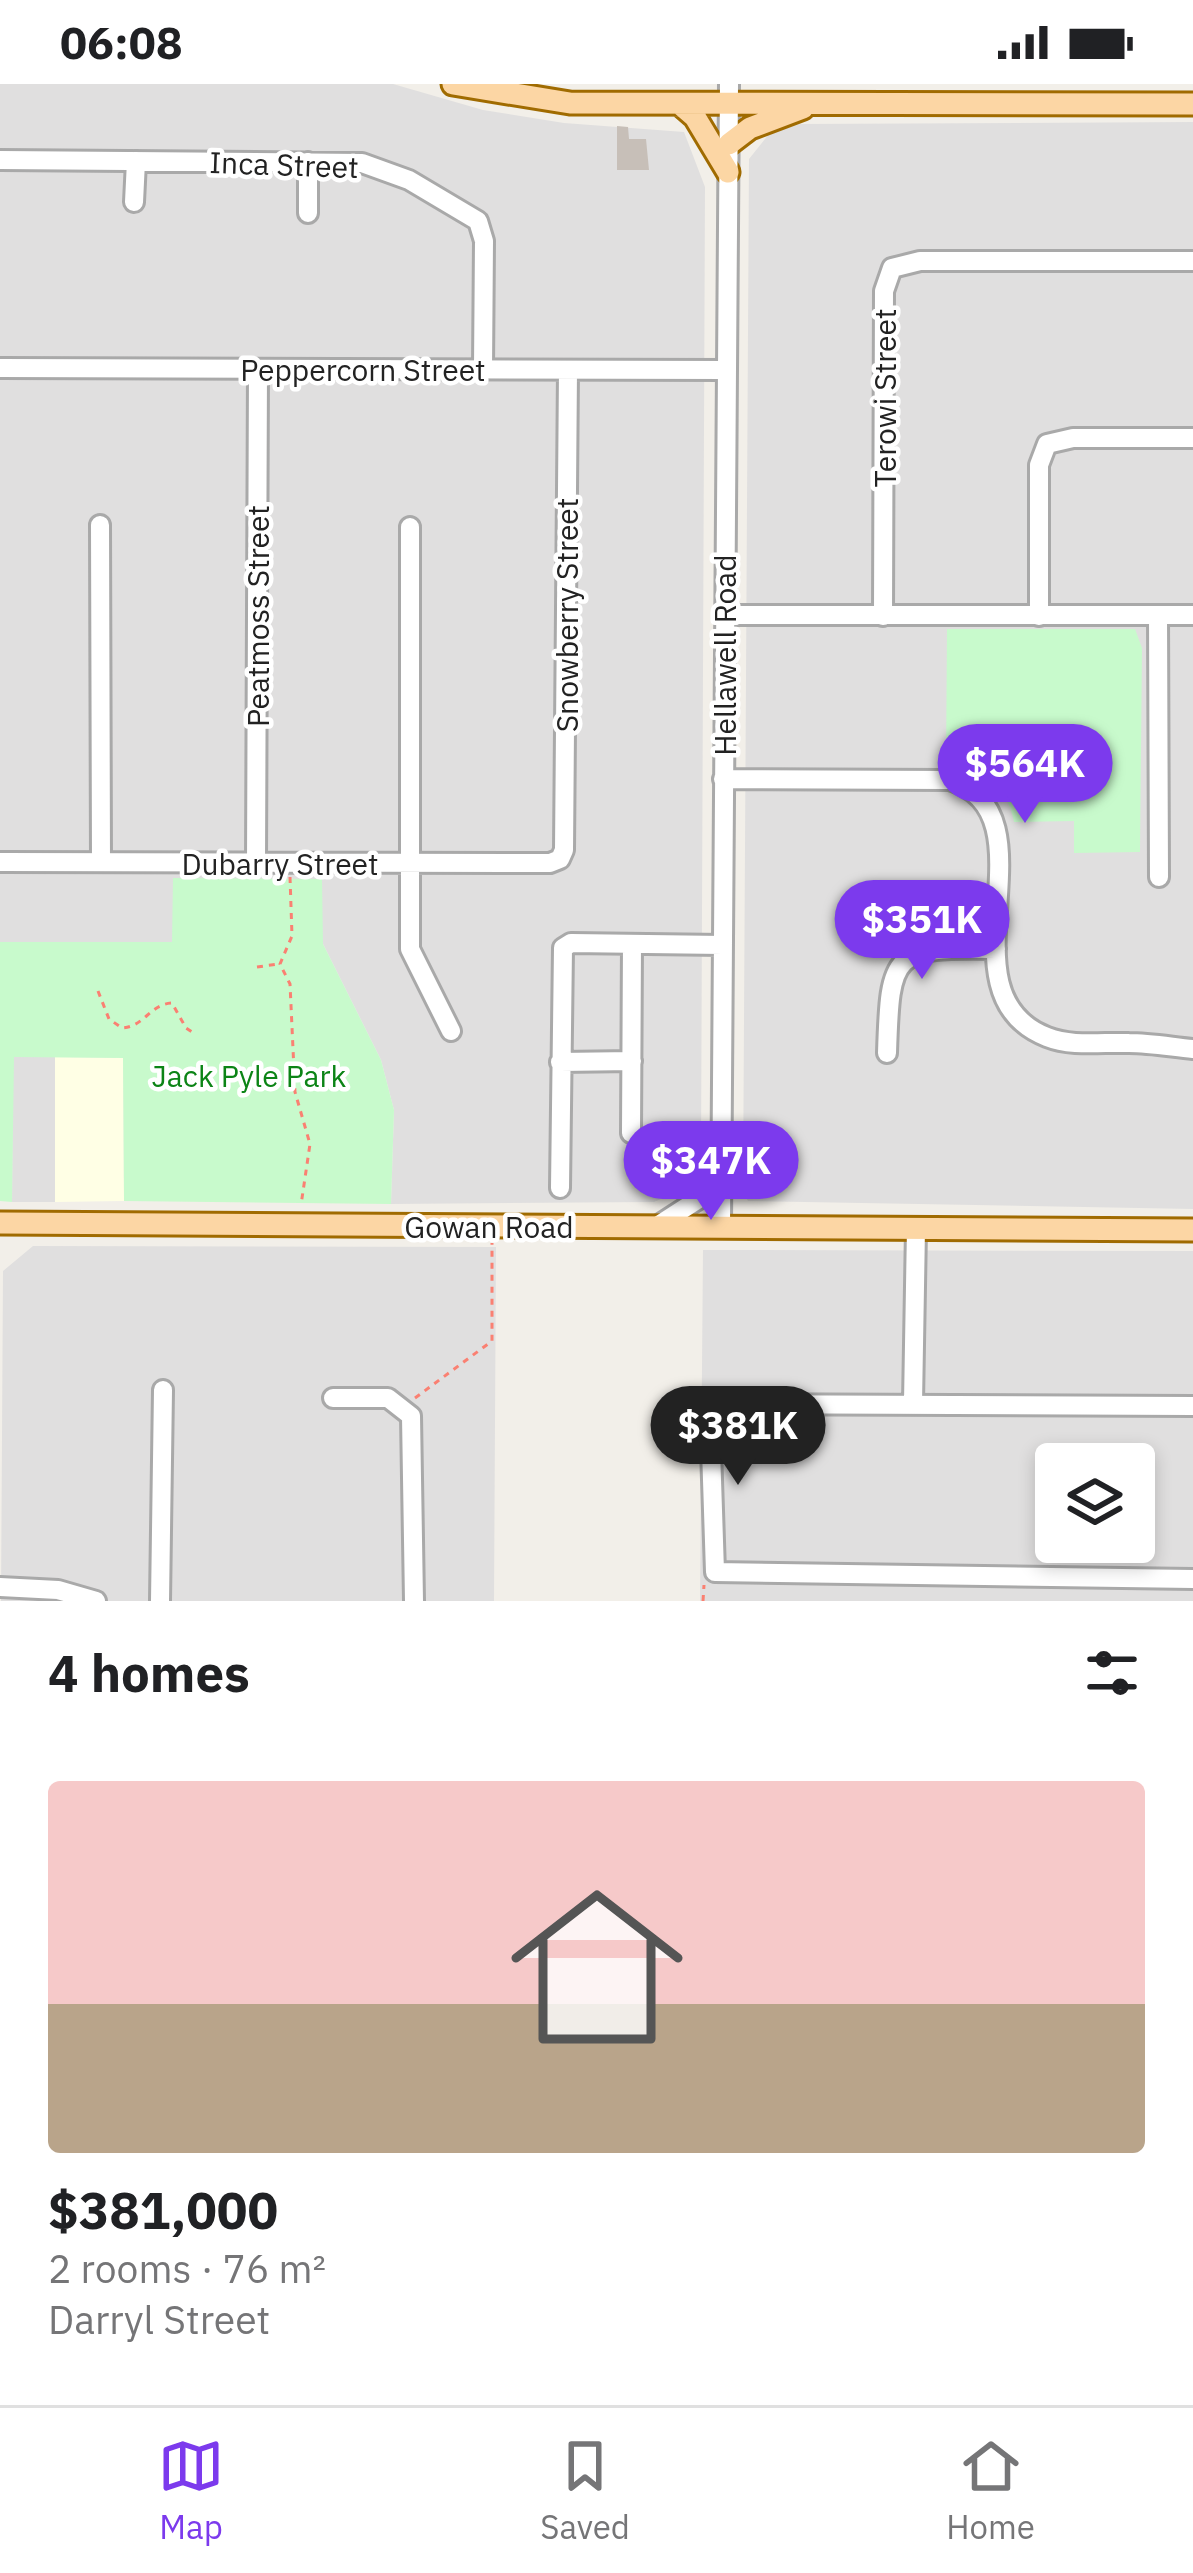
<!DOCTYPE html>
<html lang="en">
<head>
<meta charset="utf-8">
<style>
  :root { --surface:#fff; --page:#f2f2f2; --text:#202124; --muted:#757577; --line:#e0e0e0; --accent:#7c3aed }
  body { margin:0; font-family:"IBM Plex Sans",sans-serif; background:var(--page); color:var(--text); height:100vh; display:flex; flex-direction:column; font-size:45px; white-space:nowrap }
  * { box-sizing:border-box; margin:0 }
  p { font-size:39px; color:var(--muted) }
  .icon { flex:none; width:66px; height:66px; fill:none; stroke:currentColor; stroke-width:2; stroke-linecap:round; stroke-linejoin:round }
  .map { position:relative; height:1517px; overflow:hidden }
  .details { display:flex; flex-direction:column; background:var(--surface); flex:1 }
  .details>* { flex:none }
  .controls { position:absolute; left:1035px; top:1359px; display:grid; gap:24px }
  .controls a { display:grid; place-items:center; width:120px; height:120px; border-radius:12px; background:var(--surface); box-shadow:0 6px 18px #0003; font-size:60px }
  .price { position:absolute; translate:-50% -102px; padding:0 27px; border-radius:42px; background:var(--accent); color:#fff; font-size:39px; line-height:78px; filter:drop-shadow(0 3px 6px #0008) }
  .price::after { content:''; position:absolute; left:50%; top:72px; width:36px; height:27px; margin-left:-18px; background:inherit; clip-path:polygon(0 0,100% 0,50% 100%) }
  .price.active { background:#222; color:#fff }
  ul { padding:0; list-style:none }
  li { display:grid; align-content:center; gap:24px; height:636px; padding:0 48px }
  li span { display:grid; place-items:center; height:372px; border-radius:12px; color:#555 }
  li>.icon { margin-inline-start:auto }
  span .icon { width:216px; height:216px; fill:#fffc; stroke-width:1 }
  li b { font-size:51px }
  h2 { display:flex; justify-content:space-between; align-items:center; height:144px; padding:0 48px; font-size:51px }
  .status { display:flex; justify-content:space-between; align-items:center; height:84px; padding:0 60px; background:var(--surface); direction:ltr }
  .status svg { height:33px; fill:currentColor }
  .tab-bar { display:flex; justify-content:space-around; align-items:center; height:168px; border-top:3px solid var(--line); background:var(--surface); font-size:33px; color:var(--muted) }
  .tab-bar a { display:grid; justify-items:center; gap:6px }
  .tab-bar .active { color:var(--accent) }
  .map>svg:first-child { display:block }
  .residential { fill:#e0dfdf; fill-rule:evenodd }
  .education { fill:#ffffe5 }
  .park { fill:#c8facc }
  .building { fill:#c7bfb8 }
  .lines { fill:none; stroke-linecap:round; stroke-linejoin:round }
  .minor-casing { stroke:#a9a9a9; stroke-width:24 }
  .major-casing { stroke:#a06b00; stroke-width:27 }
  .path { stroke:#fa8072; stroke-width:3; stroke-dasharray:6 6; stroke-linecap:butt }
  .minor { stroke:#fff; stroke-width:18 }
  .major { stroke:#fcd6a4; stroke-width:21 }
  .labels { text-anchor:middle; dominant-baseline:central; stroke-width:9; stroke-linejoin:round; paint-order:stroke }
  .street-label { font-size:30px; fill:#222; stroke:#fff }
  .park-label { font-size:30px; fill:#0c8416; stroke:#fff }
</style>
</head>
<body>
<div class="status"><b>06:08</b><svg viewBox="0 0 49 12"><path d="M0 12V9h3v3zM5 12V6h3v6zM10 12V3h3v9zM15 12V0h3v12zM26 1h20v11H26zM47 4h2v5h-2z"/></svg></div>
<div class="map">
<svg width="1193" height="1517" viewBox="0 0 1193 1517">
  <rect width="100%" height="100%" fill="#f2efe9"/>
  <path class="residential" d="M0 0H393L483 26 564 39 684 48 705 103 701 1071 682 1106 654 1118 391 1120 394 1026 381 976 323 860 0 858Z
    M1193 38V1125L748 1117 743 1109 749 75 769 50 800 40Z
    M13 973H55V1118H12Z
    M33 1162 496 1163 494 1517H1L3 1187Z
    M703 1166 1193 1167V1517H700ZM1056 1380H1134V1458H1056Z"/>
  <path class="education" d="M55 973 123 974 124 1117 55 1118Z"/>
  <path class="park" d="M947 545H1135L1142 564 1140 768 1074 769V737L1014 738C1008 702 980 682 946 679Z
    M173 794 322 795 323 860 381 976 394 1026 391 1120 124 1117 123 974 14 973 12 1118 0 1117V858H172Z"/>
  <path class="building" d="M617 42 628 43 629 55H646L649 86H617Z"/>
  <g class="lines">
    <g class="minor-casing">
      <path id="minor" d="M0 76 362 79 409 96 478 137 484 157 483 285
        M134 118 136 77
        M308 129V78
        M0 284 727 286
        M100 441 101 778
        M410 443V865L451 947
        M724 531H1193
        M883 532 884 207 892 184 920 177H1193
        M1039 532V381L1047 360 1073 354H1193
        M1158 532 1159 793
        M723 695 950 696C1060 732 934 909 1047 953 1072 963 1102 958 1129 959 1150 959 1172 963 1193 965
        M0 778 550 779 560 775 564 766 568 286
        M256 779 258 285
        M887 969C890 868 892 863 996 865
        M560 978 632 977
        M631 1049 632 860
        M560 1104 563 864 571 859 723 861
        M721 1141 729 0
        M657 1142 705 1111 722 1090
        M333 1314H388L411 1332 414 1517
        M913 1319 916 1144
        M1193 1322 726 1320 714 1323 710 1334 715 1488 1193 1495
        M0 1503 58 1506 96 1517
        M160 1517 163 1306"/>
    </g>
    <g class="major-casing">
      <path id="major" d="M453 0 570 19 1193 20
        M680 20 695 33 728 88
        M729 60 750 44 803 24
        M0 1139 1193 1146"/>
    </g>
    <path class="path" d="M290 793 292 852 280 880 290 900 295 1008 310 1060 301 1121
      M257 883 278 880
      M98 907 109 935 122 944C144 943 150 920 172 919L186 944 195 950
      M415 1314 492 1257V1159
      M703 1517 704 1501"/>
    <use href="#minor" class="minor"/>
    <use href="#major" class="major"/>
  </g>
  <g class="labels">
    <g class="street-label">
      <text transform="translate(284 80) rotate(2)">Inca Street</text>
      <text x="363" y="285">Peppercorn Street</text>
      <text transform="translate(884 314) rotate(-90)">Terowi Street</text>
      <text transform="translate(566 531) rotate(-90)">Snowberry Street</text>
      <text transform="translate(257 532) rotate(-90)">Peatmoss Street</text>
      <text transform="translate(724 571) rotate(-90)">Hellawell Road</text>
      <text x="280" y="779">Dubarry Street</text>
      <text x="489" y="1142">Gowan Road</text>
    </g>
    <g class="park-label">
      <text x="249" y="991">Jack Pyle Park</text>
    </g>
  </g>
</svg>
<div class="controls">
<a><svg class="icon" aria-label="layers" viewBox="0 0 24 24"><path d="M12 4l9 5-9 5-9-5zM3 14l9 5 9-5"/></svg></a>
</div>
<b class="price" style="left:1025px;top:742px">$564K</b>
<b class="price" style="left:922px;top:898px">$351K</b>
<b class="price" style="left:711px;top:1139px">$347K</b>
<b class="price active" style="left:738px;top:1404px">$381K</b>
</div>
<section class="details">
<h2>4 homes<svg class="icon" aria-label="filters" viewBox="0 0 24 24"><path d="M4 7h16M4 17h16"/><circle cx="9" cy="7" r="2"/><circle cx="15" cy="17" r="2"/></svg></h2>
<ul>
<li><span style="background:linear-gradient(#f6c9c9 60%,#b9a48a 0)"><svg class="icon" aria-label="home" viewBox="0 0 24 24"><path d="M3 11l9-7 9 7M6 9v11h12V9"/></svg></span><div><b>$381,000</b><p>2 rooms · 76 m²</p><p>Darryl Street</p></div></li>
</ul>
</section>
<nav class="tab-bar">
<a class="active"><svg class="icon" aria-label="map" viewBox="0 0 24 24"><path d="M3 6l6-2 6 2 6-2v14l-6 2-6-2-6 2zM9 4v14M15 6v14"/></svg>Map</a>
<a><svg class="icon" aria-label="saved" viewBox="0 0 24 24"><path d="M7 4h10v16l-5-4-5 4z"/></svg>Saved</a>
<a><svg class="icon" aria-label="home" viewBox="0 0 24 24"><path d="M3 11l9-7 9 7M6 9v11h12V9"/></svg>Home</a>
</nav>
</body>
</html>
